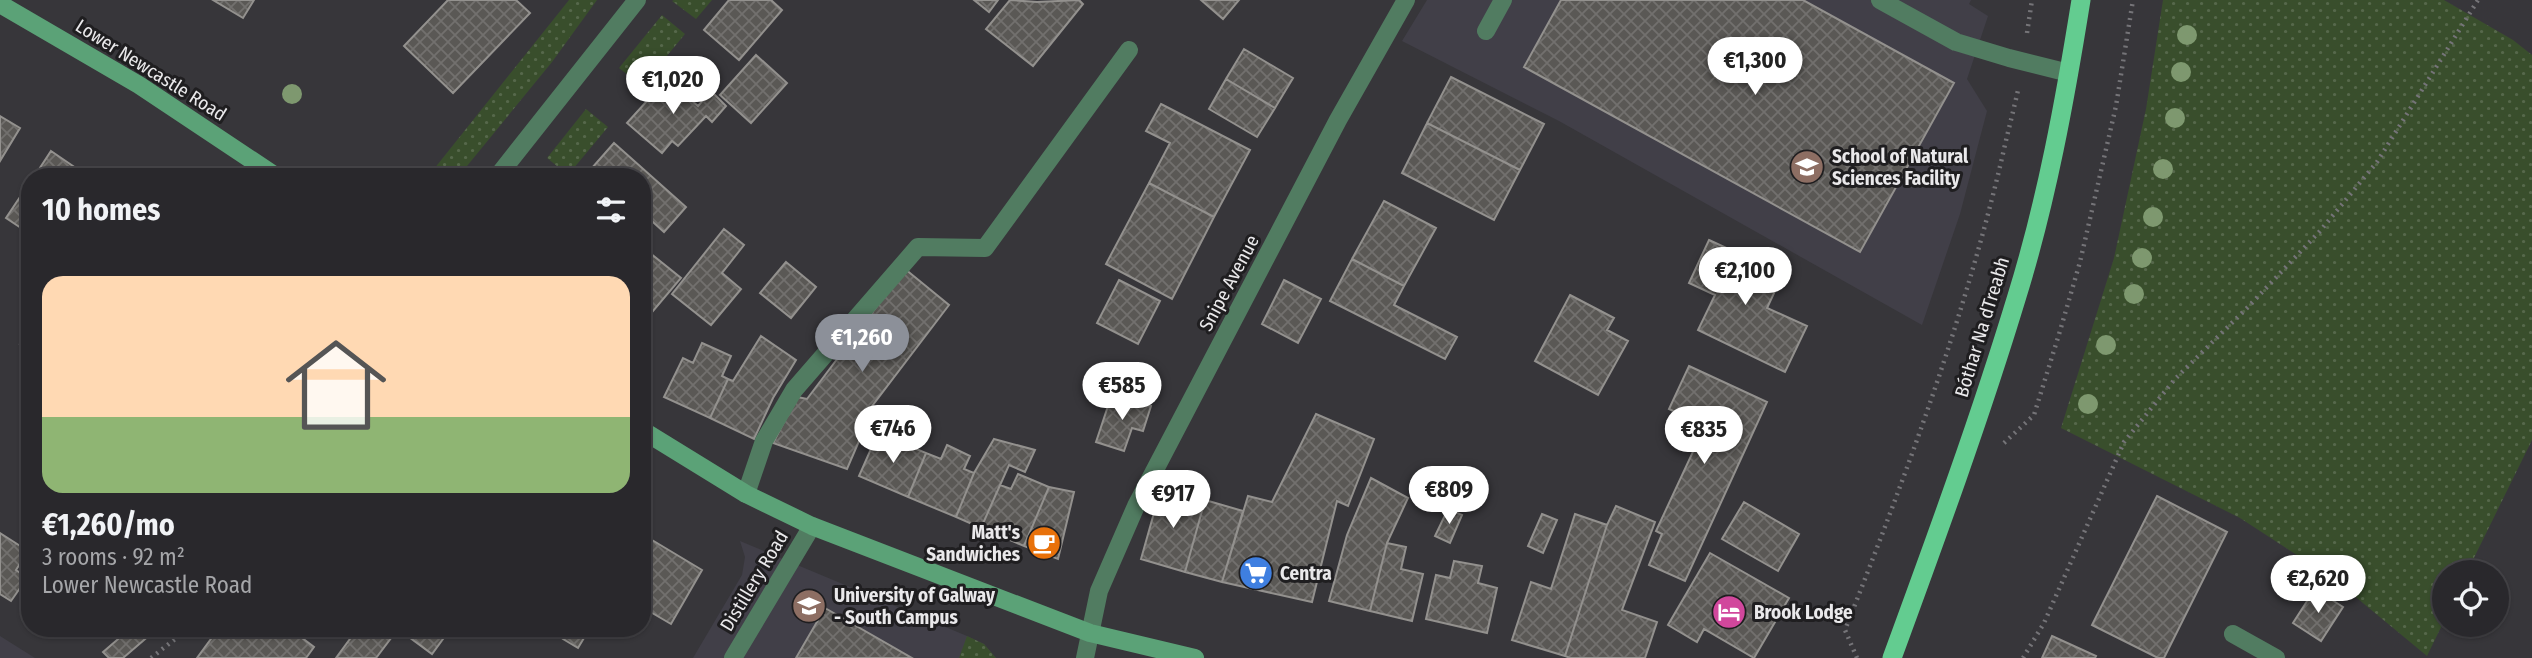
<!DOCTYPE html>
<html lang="en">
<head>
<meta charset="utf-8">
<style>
  :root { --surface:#29282c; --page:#353438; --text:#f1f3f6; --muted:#a5a6a9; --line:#454448; --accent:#8c9099 }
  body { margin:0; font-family:"Fira Sans Condensed",sans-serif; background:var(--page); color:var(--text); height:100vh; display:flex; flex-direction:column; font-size:26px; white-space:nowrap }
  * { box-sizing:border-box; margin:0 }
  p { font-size:23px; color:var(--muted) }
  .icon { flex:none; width:38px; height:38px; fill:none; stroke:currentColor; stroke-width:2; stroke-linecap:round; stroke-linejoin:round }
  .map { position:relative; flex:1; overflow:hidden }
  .side { position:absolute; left:21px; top:168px; width:630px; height:469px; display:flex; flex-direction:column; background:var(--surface); border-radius:28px; box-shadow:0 2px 5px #0004,0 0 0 2px var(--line) }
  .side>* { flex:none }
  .fabs { position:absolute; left:2432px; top:560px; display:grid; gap:14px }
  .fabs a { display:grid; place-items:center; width:77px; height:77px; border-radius:50%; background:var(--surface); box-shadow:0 2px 5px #0004,0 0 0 2px var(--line); font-size:35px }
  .price { position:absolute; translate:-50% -60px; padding:0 16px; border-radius:24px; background:#fff; color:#222; font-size:23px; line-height:46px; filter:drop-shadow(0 2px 4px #0008) }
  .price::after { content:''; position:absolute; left:50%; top:42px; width:21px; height:16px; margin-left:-10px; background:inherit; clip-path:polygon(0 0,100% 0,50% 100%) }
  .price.active { background:var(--accent); color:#fff }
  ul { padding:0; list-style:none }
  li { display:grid; align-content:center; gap:14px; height:371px; padding:0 21px }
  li+li { border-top:2px solid var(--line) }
  li span { display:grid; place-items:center; height:217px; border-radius:21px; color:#555 }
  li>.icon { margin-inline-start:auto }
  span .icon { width:126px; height:126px; fill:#fffc; stroke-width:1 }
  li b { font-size:30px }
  h2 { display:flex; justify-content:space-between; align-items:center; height:84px; padding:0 21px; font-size:30px }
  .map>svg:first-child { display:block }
  .built { fill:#413f48 }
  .grass { fill:url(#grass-dots) }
  .building { fill:url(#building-cross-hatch); stroke:#93918e; stroke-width:2 }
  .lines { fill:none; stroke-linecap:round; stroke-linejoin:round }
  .path { stroke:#757478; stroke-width:4.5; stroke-dasharray:2 5; stroke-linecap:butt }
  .service { stroke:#517c61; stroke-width:18 }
  .minor { stroke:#517c61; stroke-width:18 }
  .tertiary { stroke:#517c61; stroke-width:18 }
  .secondary { stroke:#5ba277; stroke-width:18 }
  .trunk { stroke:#63cc90; stroke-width:19 }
  .tree { fill:#7e986f }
  .labels { text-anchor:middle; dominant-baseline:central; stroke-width:6; stroke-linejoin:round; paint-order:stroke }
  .street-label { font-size:19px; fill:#eae9eb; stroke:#1f1e20 }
  .poi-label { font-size:19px; font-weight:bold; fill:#eae9eb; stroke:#1f1e20; text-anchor:start }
</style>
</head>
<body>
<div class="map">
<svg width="2532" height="658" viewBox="0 0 2532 658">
  <defs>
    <pattern id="grass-dots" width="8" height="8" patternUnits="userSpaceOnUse" patternTransform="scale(1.75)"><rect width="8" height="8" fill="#394e2c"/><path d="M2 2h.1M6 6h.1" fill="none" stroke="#56684b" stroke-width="1.8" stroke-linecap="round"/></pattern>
    <pattern id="building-cross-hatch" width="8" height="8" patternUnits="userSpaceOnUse" patternTransform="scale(1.75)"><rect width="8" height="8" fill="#5a5855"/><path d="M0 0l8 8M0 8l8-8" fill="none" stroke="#72706e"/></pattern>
  </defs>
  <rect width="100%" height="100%" fill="#37363a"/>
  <path class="built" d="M1427 0H1971L1969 4 1988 16 1967 79 1987 111 1960 214 1922 325 1559 121 1402 41Z
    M740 541 967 636 984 644 996 658H693L742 575 745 557Z
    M0 636 35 658H0Z"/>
  <path class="grass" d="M569 0H597L552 62 467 166 456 177H445L434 169Z
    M674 0H712L696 19 672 1Z
    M2163 0H2444L2513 40 2532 55V440L2467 572H2445V619L2427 656 2335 580 2240 518 2061 428 2114 258 2146 109Z
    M662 15 685 34 642 86 619 68Z
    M586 109 608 127 568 175 547 158Z
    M967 636 984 644 996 658H959Z"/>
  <path class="building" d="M213 0H254L243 18Z
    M448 0H516L530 13 453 93 404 46Z
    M729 0H771L782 10 739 60 704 30Z
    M974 0H998L989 12Z
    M1010 0 1037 2 1079 0 1083 4 1033 66 986 29Z
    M1201 0H1239L1223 19Z
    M1561 0H1803L1954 83 1860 252 1524 67Z
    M1244 49 1293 78 1275 108 1226 79Z
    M756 55 787 83 751 123 720 95Z
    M1451 77 1544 124 1520 170 1427 123Z
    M667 79 698 106 711 91 726 106 712 122 706 116 678 146 672 141 662 153 627 123Z
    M1226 79 1275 108 1257 137 1209 109Z
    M1161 104 1250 150 1214 217 1149 183 1170 143 1146 131Z
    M0 116 20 128 0 161Z
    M1427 123 1520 170 1494 220 1402 173Z
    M614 143 686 207 664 232 642 212V177H584Z
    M51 151 89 177H34Z
    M30 182V234L6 218Z
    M1149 183 1214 217 1172 299 1106 264Z
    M1384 201 1436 228 1404 286 1352 259Z
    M724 229 744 245 722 273 741 289 711 325 672 294Z
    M1709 240 1783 274 1767 308 1807 326 1785 372 1698 330 1715 295 1689 283Z
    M645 249 681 278 642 324V253Z
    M1352 259 1404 286 1394 305 1457 337 1445 359 1330 301Z
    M786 262 816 287 791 318 760 293Z
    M905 269 949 305 860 422 866 425 847 469 773 443 797 397 807 399Z
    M1119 280 1160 301 1138 344 1097 323Z
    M1284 280 1321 299 1298 343 1262 324Z
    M1570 295 1614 318 1607 330 1628 341 1598 395 1535 361Z
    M30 329V350L20 344Z
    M761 336 796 360 773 398 754 439 710 418 728 379 733 381Z
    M702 343 731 356 722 376 728 379 710 418 664 397 683 358 693 363Z
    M1689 366 1767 402 1685 581 1649 565 1662 534 1656 531 1705 426 1669 409Z
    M1112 394 1151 406 1143 431 1132 428 1124 451 1096 442Z
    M1316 414 1374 439 1348 506 1337 501 1312 602 1222 582 1248 496 1272 502Z
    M878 433 926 453 908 497 859 476Z
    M994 439 1035 450 1025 472 1009 465 981 528 956 517 974 473Z
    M947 445 970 456 964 469 974 473 956 517 908 497 926 453 941 459Z
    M1018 474 1049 487 1024 546 981 528 1000 485 1011 489Z
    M1371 478 1408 498 1387 543 1370 611 1329 601 1347 535Z
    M1049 487 1074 492 1058 559 1024 546Z
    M1161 488 1205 500 1185 572 1141 559Z
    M2157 496 2227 532 2164 658H2158L2092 625Z
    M1205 500 1243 511 1222 582 1185 572Z
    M1744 502 1799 534 1778 571 1722 539Z
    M1616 506 1655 522 1622 610 1657 622 1645 658H1570L1565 656 1607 525Z
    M1448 509 1462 515 1450 543 1435 536Z
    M1542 514 1557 520 1543 553 1528 546Z
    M1575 514 1607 525 1565 656 1512 640 1531 582 1551 589Z
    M0 533 28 551 16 570 27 578 11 601 0 594Z
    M642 534 702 570 671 624 642 607Z
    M1387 543 1406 547 1401 569 1423 574 1412 621 1370 611Z
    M1710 553 1789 598 1754 658 1704 629 1697 642 1668 625Z
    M1454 561 1482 566 1478 583 1497 588 1487 633 1426 619 1436 575 1450 578Z
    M2315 589 2343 607 2321 641 2293 623Z
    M825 608 912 658H796Z
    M131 628H158L123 658H109L103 652Z
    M219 628H269L272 631 274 628H289L314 647 306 658H197Z
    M358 628H451L432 654 398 629 376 658H336Z
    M570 628H590L578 648 563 639Z
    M2052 636 2096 656 2095 658H2042Z"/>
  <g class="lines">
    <path class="path" d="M2027 33 2032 0
      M2004 443 2034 415 2060 331 2080 262 2116 106 2133 0
      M151 658 189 628
      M1857 658 1845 630C1906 475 1964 320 2002 158 2007 135 2013 113 2018 90
      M2023 658 2044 623 2124 442 2175 379 2248 307 2320 231 2377 162 2478 0"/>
    <path class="service" d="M1880 0 1956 42 2009 58 2069 73
      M1486 31 1503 0
      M746 494 764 441 794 390 918 247 985 248 1129 50
      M2233 634 2276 658"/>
    <path class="minor" d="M733 658 812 526
      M1085 658 1099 591 1136 506 1338 120 1406 0"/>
    <path class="tertiary" d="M497 177 637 0"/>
    <path class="secondary" d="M0 4 139 85 277 177
      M642 430 746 494 812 526 1090 633 1195 658"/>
    <path class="trunk" d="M1892 658C1936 538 1980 418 2017 296 2047 199 2065 100 2081 0"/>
  </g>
  <g class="tree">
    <circle cx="2187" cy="35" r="10"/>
    <circle cx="2181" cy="72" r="10"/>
    <circle cx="292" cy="94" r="10"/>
    <circle cx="2175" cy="118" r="10"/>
    <circle cx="2163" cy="169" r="10"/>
    <circle cx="2153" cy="217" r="10"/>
    <circle cx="2142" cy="258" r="10"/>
    <circle cx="2134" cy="294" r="10"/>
    <circle cx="2106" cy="345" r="10"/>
    <circle cx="2088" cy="404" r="10"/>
  </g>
  <defs>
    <g id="university-disc" transform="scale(1.75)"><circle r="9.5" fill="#8d6e63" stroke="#1f1e20"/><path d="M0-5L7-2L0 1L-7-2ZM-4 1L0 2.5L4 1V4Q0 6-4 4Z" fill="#fff"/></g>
    <g id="cafe-disc" transform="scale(1.75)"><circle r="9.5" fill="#e8710a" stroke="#1f1e20"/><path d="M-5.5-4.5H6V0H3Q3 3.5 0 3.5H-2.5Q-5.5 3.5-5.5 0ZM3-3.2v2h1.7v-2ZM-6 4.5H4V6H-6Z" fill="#fff"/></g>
    <g id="supermarket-disc" transform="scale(1.75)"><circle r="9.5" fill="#3f7fe0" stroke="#1f1e20"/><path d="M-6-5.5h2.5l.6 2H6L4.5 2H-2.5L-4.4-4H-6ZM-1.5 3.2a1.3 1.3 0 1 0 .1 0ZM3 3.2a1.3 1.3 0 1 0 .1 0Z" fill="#fff"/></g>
    <g id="hotel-disc" transform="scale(1.75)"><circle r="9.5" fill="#d1479c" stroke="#1f1e20"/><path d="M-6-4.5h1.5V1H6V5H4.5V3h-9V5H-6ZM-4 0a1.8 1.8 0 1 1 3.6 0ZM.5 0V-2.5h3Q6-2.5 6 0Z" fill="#fff"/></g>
  </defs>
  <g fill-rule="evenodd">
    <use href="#university-disc" x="1807" y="167"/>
    <use href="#cafe-disc" x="1044" y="543"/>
    <use href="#supermarket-disc" x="1256" y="573"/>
    <use href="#university-disc" x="809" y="606"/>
    <use href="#hotel-disc" x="1729" y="612"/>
  </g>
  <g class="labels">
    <g class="street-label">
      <text transform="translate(151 70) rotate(32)">Lower Newcastle Road</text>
      <text transform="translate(1229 283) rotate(-62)">Snipe Avenue</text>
      <text transform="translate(1982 327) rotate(-73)">Bóthar Na dTreabh</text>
      <text transform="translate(754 581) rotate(-59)">Distillery Road</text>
    </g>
    <g class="poi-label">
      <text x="1832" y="156">School of Natural<tspan x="1832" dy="22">Sciences Facility</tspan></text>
      <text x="1020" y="532" text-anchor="end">Matt's<tspan x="1020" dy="22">Sandwiches</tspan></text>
      <text x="1280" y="573">Centra</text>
      <text x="834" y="595">University of Galway<tspan x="834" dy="22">- South Campus</tspan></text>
      <text x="1754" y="612">Brook Lodge</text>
    </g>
  </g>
</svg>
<div class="fabs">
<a><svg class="icon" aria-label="locate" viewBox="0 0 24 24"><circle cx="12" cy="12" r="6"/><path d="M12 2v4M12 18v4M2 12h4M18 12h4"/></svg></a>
</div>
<b class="price" style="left:1755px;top:97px">€1,300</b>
<b class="price" style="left:673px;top:116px">€1,020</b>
<b class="price" style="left:1745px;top:307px">€2,100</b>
<b class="price active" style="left:862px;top:374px">€1,260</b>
<b class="price" style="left:1122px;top:422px">€585</b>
<b class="price" style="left:893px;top:465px">€746</b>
<b class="price" style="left:1704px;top:466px">€835</b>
<b class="price" style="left:1449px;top:526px">€809</b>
<b class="price" style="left:1173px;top:530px">€917</b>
<b class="price" style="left:2318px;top:615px">€2,620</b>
<section class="side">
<h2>10 homes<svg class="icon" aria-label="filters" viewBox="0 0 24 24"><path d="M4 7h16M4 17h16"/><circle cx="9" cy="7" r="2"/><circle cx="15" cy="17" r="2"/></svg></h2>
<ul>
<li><span style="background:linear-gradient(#ffd9b3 65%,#8fb573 0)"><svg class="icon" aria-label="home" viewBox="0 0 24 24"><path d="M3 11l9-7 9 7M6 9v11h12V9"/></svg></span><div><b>€1,260/mo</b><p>3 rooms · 92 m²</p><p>Lower Newcastle Road</p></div></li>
</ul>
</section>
</div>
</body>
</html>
